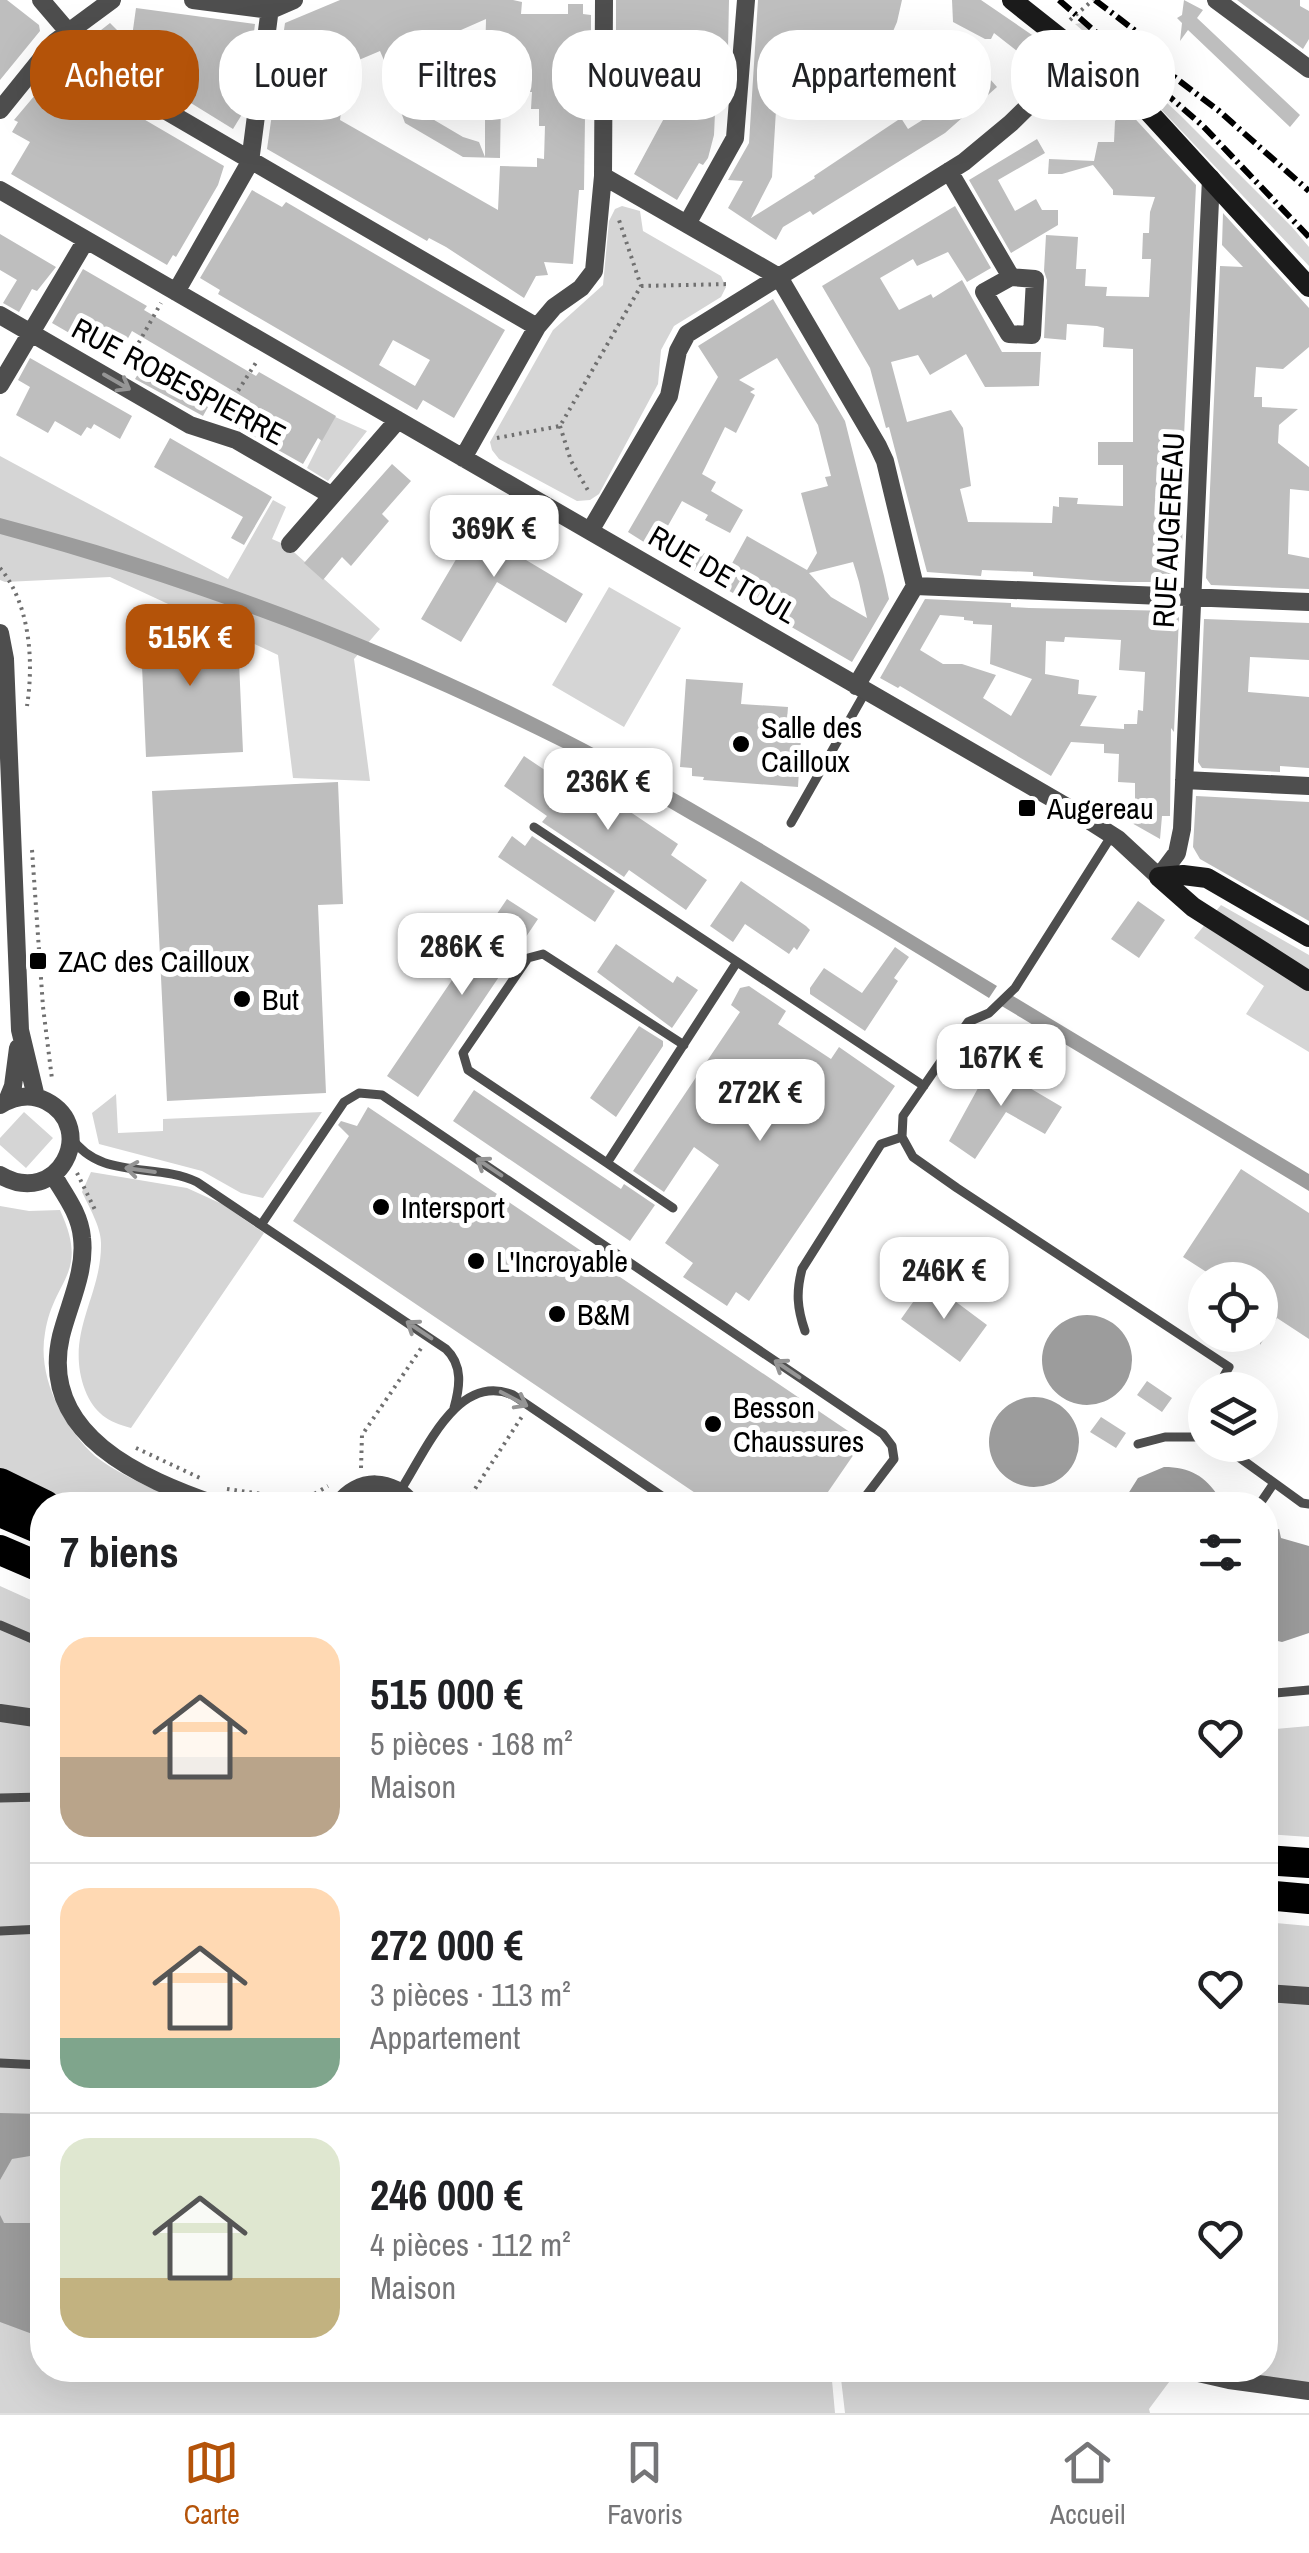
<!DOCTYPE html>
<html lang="fr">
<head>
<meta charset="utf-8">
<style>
  :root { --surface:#fff; --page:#f2f2f2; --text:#202124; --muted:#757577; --line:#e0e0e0; --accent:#b45309 }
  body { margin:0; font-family:"Archivo Narrow",sans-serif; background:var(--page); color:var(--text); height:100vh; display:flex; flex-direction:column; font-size:38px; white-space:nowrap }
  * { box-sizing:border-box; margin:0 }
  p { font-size:32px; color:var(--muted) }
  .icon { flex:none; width:55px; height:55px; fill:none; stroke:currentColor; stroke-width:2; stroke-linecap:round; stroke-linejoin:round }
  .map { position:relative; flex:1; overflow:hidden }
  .drawer { position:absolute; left:30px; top:1492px; width:1248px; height:890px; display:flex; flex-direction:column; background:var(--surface); border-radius:40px; box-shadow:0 10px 40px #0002 }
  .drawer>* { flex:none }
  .hud { position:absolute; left:30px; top:30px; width:1250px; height:90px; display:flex; gap:20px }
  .tools { position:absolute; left:1188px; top:1262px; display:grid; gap:20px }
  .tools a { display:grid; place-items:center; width:90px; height:90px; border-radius:50%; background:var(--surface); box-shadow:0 10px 40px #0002; font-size:50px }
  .price { position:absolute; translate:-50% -85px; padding:0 22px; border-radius:20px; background:#fff; color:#222; font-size:32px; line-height:65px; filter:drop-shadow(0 2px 5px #0008) }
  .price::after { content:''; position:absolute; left:50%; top:60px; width:30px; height:22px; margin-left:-15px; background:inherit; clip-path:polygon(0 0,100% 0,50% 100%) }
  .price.on { background:var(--accent); color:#fff }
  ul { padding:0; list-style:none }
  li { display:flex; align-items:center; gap:30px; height:250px; padding:0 30px }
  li+li { border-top:2px solid var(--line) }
  li span { display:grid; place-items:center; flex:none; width:280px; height:200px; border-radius:30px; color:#555 }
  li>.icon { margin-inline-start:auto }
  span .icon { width:120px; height:120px; fill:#fffc; stroke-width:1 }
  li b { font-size:42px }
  h2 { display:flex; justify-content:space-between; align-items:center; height:120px; padding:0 30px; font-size:42px }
  .tag { padding:0 35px; border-radius:40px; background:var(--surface); box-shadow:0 10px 40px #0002; font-size:35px; line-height:90px }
  .tag.on { background:var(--accent); color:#fff }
  .tab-bar { display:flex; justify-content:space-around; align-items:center; height:140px; border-top:2px solid var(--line); background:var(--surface); font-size:28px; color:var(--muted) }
  .tab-bar a { display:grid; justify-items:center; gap:5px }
  .tab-bar .on { color:var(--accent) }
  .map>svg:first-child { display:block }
  .green { fill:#d5d5d5 }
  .water { fill:#9c9c9c }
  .building { fill:#bebebe; fill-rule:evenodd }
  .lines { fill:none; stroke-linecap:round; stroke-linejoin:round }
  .path { stroke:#707070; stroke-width:4; stroke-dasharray:2.5 5; stroke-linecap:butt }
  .lane { stroke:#4e4e4e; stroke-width:9 }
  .street { stroke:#4e4e4e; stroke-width:18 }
  .secondary { stroke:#1b1b1b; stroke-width:20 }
  .highway { stroke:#000; stroke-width:30 }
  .rail { stroke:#000; stroke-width:6; stroke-dasharray:15 5 2.5 5; stroke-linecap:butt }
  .oneway { stroke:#959595 }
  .poi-dot { fill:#000; stroke:#fff; stroke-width:4 }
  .labels { text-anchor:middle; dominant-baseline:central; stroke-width:10; stroke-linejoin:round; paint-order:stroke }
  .street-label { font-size:30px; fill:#000; stroke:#fff }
  .poi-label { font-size:30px; fill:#000; stroke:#fff; text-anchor:start }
</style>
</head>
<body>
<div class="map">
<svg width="1309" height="2413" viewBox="0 0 1309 2413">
  <rect width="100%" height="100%" fill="#fff"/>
  <path class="green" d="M1081 23 1180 115 1292 227 1309 247V266L1106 51 1075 24Z
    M622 206 640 211 643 231 721 276 726 287 721 297 674 326 661 350 658 384 599 494 590 500 577 501 499 459 492 450 490 442 553 330 603 285 609 221 615 209Z
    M333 416 367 431 328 481 307 468Z
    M0 456 228 579 273 500 286 507 272 539 286 545 380 629 354 659 370 781 293 778 278 655 110 577 5 582 0 580Z
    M609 587 681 628 624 727 552 685Z
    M1221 905 1309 955V1052L1246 1014 1264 986 1194 938Z
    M116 1094 118 1133 163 1131V1119L322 1112 263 1198 241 1193 202 1171 99 1144 92 1113Z
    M24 1112 53 1138 26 1168 0 1145V1138Z
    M91 1172 187 1188 222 1204 264 1233 131 1428C108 1422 94 1413 85 1390 64 1333 102 1297 101 1243 101 1227 89 1207 82 1192Z
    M0 1206 29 1211 60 1210C90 1275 54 1277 45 1333 37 1377 63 1427 95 1456 114 1472 167 1496 191 1505H75L0 1469Z
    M0 1586 42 1605V2370H831L835 2413H0Z
    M1309 1726V1837L1265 1834V1730Z
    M1265 1922 1309 1926V2397L1175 2374 1149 2409 1150 2413H845L840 2370H1265Z"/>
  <path class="water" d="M0 518C202 571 401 646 586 744 726 818 860 904 997 986L989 998C891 937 791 877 690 820 648 796 607 771 565 749 383 658 196 587 0 534Z
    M1008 993 1309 1174V1191L1000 1005Z
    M1042 1360a45 45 0 1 1 90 0a45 45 0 1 1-90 0Z
    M989 1442a45 45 0 1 1 90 0a45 45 0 1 1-90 0Z
    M1164 1467C1190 1467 1205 1476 1219 1497L1227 1496 1229 1505H1121L1138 1478Z
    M1279 1529 1281 1538 1309 1546V1633L1282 1642 1265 1638V1532Z
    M0 2113 42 2114V2154L12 2159 0 2180Z
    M0 2215 4 2223H42V2333L35 2335 0 2322Z"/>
  <path class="building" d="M0 0H7L39 25 40 31 0 80Z
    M340 0H513L522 2 521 14H568V4H583V14L591 15V117H585L584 190H579L573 264 544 262 548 275 536 276 524 298 446 247 429 238 427 241 267 149 285 23ZM486 19 485 61V157L479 142 463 137 424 114 459 99 436 41ZM380 51 397 91 394 93 405 123 463 157 500 158 501 92H532L531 109H539V126H545L544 159 537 158V167L500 166 498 210 340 120 347 65Z
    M616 0H729L728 49 716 90 714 135 708 158 703 165 699 163 677 200 634 174 669 109 631 108V118H616Z
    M758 0H902L897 22 864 99 855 93 843 98 814 87 829 51 797 34 795 66 814 75 813 105 794 103 793 111 776 110 772 177 751 218 815 178 814 176 901 118 908 129 932 114 946 102 941 96 970 70 976 76 982 70 997 87 945 133 822 209 813 215 810 211 783 227 776 240 728 208 743 181 728 180 749 143Z
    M952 0H981L1035 37 1022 55 994 33 991 39H985L953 22Z
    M1184 0 1203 10 1197 18 1300 115 1290 127 1188 30 1180 41 1182 23 1177 18 1182 15Z
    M1237 0H1300V6L1309 11V39L1303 49Z
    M136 8 255 24 244 111 233 129 139 71 96 34 110 23 131 44Z
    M75 65 90 80 87 86 224 166 218 185 176 257 173 255 167 265 11 174 30 142 12 132 18 122 14 120 57 69 69 76Z
    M1127 110 1196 185 1180 520H1183L1182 548 1179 544 1178 574H1158V582H1120L1033 576V572L982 570 981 576 927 572 889 427 886 428 870 368 822 286 955 206 991 268 967 282 948 252 917 266 913 259 880 278 899 310 931 294 933 298 962 280 1002 352H1041L1039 386 985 387 966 354 930 375 918 355 891 362 907 422 951 410 963 428 971 486 960 489 968 522 1052 523 1053 506 1059 507V497L1078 498 1077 504 1123 506V465H1098V442H1133V349L1103 347 1104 328 1097 326 1067 324 1066 340 1044 338 1047 280 1044 271 1046 235 1078 237 1076 269H1086L1085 286 1107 287 1106 296 1149 297 1151 259H1142L1143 233H1149L1150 212 1155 197 1113 195V190L1093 165 1062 174H1048L1049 159 1094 161 1098 142H1114L1115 121Z
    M1037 139 1045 153 998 180 1015 211 1036 199 1042 210H1058V225L1011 253 969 180Z
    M252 190 282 207 286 202 505 330 454 418 423 400 417 410 218 294 220 290 200 278ZM393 340 430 360 415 386 379 365Z
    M1223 213 1309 308V347L1283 369 1256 367 1254 397H1262V407L1298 409 1279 425 1278 443 1309 467V491L1290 489 1288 554 1309 558V589L1211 585 1206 578 1220 266 1243 267 1222 245Z
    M0 234 56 267 37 291 32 289 19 312 3 303 17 280 0 270Z
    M83 269 147 306 144 310 256 376 259 372 336 416 322 441 318 438 303 464 235 426 250 401 132 331 116 360 52 323Z
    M773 299 845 421 884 576 889 599 852 662 674 559 684 542 730 567 747 536 807 570 817 553 801 493 828 486 825 477 831 476 818 425 777 358 739 380 755 389 750 392 755 395 736 433 725 427 702 474 716 482 711 491 743 510 730 533 705 520 708 515 682 501 665 531 658 526 647 544 628 532 718 377 698 346ZM853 562 859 582 867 618 831 597 809 573Z
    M30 358 132 416 120 439 94 424 91 429 87 427 81 436 55 421 48 433 16 415 30 387 18 380Z
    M141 369 208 407 203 416 135 379Z
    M170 438 272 497 244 545 231 538 243 517 154 467Z
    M392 464 411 481 382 514 389 521 351 566 342 557 323 580 304 563Z
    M476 514 520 539 530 551 526 560 583 594 566 623 497 582 461 642 421 619 458 556 454 553Z
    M925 599 1011 603V607L1029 608 1176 611V617H1179L1174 732 1171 728 1170 816H1162L1160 839 1130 822 1135 814V783L1118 782 1119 754 1104 753V744L1071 742 1051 776 900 686 898 688 880 678ZM940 615 964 617V620L973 621V624L992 625 990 664 1032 679 1011 716 983 698 996 675 962 664H943L920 650ZM1065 637 1121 640 1119 670 1145 672 1143 711 1138 710 1137 724H1124V729L1080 726 1097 696 1078 694 1079 680 1045 674 1046 641 1064 642Z
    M174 613 209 626V640L238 639 243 752 146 757 141 643H147L145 614Z
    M1204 619 1309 623V660L1250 657 1248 692 1309 697V768L1280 766V772L1202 768 1198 762Z
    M686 679 743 683 741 704 788 707 787 720 802 722 798 787 703 780 704 777 692 776V768L680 767Z
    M524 756 601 808 608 797 678 844 671 855 707 880 686 910 629 870 624 877 542 822 547 816 504 786Z
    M338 782 343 904 318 905 326 1093 167 1101 152 791Z
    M1196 796 1309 802V921L1200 859 1193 847Z
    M512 836 525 846 532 836 615 891 595 922 498 857Z
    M741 881 806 926 810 930 797 950 794 947 789 954 745 924 733 942 710 926Z
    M507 899 538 919 418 1097 387 1076Z
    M1138 901 1165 920 1139 958 1111 939Z
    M616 944 673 983 677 976 698 990 672 1028 597 972Z
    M895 947 909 957 894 978 898 981 865 1031 810 994V988L824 968 862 993Z
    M749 986 786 1011 778 1024 831 1059 839 1047 895 1086 749 1301 736 1292 727 1306 683 1277 693 1263 665 1243 719 1165 694 1147 664 1192 633 1171 740 1012 731 1005 740 988Z
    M639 1026 663 1041V1046L616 1117 590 1098Z
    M994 1059 1025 1078 1023 1084 1062 1107 1045 1134 1006 1112 975 1159 949 1141Z
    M474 1090 621 1189 624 1184 655 1205 630 1241 453 1121Z
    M368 1107 863 1441 819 1505H713L293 1221 349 1136 338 1125 341 1121 357 1126Z
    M1241 1169 1309 1213V1339L1277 1318 1260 1345V1280H1219L1183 1257Z
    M928 1281 987 1325 960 1362 901 1319Z
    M1147 1381 1172 1398 1162 1412 1137 1395Z
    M1101 1417 1126 1433 1116 1448 1090 1432Z"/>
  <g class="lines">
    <path class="path" d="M1070 20 1093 0
      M641 286 731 284
      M124 369 161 303
      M222 416 257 361
      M560 426 571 461 590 494
      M497 438 560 426 641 286 619 220
      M0 568C30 604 34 661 27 706
      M32 850 43 1007 52 1079
      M77 1173 96 1212
      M136 1448 200 1478
      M361 1468 362 1435 422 1347
      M227 1489 304 1500 328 1486
      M460 1505 471 1495 523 1415"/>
    <path class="lane" d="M791 823 866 691
      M534 827 924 1086
      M1112 835 1015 988 989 1013 968 1022 903 1116 902 1137 913 1157 957 1188 1229 1367 1216 1390
      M684 1045 543 954 528 958 463 1053 468 1070 607 1163 737 962
      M71 1137C100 1181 156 1162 197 1182L446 1349C463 1365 460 1387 454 1408
      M607 1163 673 1208
      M261 1225 344 1102 359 1093 382 1095 883 1434 892 1446 894 1459 859 1505
      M805 1331C797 1308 796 1292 802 1269L881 1144 902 1137
      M1205 1411 1199 1437 1205 1440
      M1138 1444 1165 1437H1199
      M1216 1445 1233 1453 1302 1503 1309 1504
      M400 1491C425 1453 457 1371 513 1395L675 1505
      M917 1505C932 1499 948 1497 962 1505
      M1259 1505 1274 1483
      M0 1625 42 1643
      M1265 1694 1309 1690
      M0 1798 42 1797
      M0 1931 42 1929
      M0 2063 42 2065"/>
    <path class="street" d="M41 0 83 49 144 98 537 327
      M193 0 271 10 294 0
      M1216 0 1309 69
      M0 110 55 42 112 0
      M949 171 1011 277
      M603 176 779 277 878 446 885 461 915 586 856 686
      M0 190 1074 811 1118 839 1159 877 1177 853 1182 829 1211 178
      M687 224 735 138 746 0
      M1011 277 1035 279 1032 335 1009 334 984 292Z
      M176 292 250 162 271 0
      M0 315 190 425 236 440 331 495
      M0 385 86 240
      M463 458 537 327 554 307 581 288 594 271 603 176 604 0
      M590 531 669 396 678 351 687 334 964 162 1011 123 1082 53
      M290 544 398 420
      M915 586 1309 602
      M0 633 5 659 20 1030 36 1097
      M1184 780 1309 786
      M7 1101 13 1086 18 1048
      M0 1105C15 1096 30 1093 46 1101 99 1128 58 1209 0 1175
      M53 1175C65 1195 80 1214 82 1238 86 1271 69 1304 61 1336 38 1435 142 1479 217 1505
      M338 1505C358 1477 393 1478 413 1505
      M0 1713 42 1719
      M1265 1993 1309 1996
      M1185 2370 1229 2380 1309 2391"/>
    <path class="secondary" d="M1012 0 1136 98 1309 287
      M1159 877 1193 907 1309 981
      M1159 877 1183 875 1207 878 1309 937"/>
    <path class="highway" d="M0 1483 45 1505
      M0 1512 42 1530
      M0 1550 42 1568
      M1265 1860 1309 1863
      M1265 1895 1309 1899"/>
    <path class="rail" d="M1059 0 1203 126 1309 237
      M1095 0 1159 49
      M1136 48 1219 111 1309 191"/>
  </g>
  <defs><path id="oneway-shaft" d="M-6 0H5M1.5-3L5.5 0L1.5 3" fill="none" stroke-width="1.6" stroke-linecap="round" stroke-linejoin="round" transform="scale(2.5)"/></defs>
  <g class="oneway">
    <use href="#oneway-shaft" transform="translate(117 382) rotate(30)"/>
    <use href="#oneway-shaft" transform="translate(489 1167) rotate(-146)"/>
    <use href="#oneway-shaft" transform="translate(140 1170) rotate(-172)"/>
    <use href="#oneway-shaft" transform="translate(419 1330) rotate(-146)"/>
    <use href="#oneway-shaft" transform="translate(787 1369) rotate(-146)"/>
    <use href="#oneway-shaft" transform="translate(514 1399) rotate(28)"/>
  </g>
  <g class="poi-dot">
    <circle cx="741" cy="744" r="10"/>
    <rect x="1017" y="798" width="20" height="20" rx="5"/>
    <rect x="28" y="951" width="20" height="20" rx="5"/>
    <circle cx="242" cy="999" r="10"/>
    <circle cx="381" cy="1207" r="10"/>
    <circle cx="476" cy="1261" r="10"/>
    <circle cx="557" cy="1314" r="10"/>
    <circle cx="713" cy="1424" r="10"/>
  </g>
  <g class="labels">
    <g class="street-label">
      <text transform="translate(179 381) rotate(28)">RUE ROBESPIERRE</text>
      <text transform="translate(1168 530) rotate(-87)">RUE AUGEREAU</text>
      <text transform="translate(723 574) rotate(30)">RUE DE TOUL</text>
    </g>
    <g class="poi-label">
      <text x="761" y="727">Salle des<tspan x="761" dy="34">Cailloux</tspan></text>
      <text x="1047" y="808">Augereau</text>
      <text x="58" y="961">ZAC des Cailloux</text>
      <text x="262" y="999">But</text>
      <text x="401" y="1207">Intersport</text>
      <text x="496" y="1261">L'Incroyable</text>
      <text x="577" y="1314">B&amp;M</text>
      <text x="733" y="1407">Besson<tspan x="733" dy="34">Chaussures</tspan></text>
    </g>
  </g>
</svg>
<div class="tools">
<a><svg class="icon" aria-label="locate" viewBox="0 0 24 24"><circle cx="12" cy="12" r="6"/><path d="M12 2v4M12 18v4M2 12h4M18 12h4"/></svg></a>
<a><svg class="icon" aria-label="layers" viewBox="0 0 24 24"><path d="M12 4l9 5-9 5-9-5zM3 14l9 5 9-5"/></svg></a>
</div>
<b class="price" style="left:494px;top:580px">369K €</b>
<b class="price on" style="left:190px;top:689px">515K €</b>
<b class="price" style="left:608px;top:833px">236K €</b>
<b class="price" style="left:462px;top:998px">286K €</b>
<b class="price" style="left:1001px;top:1109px">167K €</b>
<b class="price" style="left:760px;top:1144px">272K €</b>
<b class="price" style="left:944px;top:1322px">246K €</b>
<div class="hud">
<a class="tag on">Acheter</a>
<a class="tag">Louer</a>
<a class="tag">Filtres</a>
<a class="tag">Nouveau</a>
<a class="tag">Appartement</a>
<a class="tag">Maison</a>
</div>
<section class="drawer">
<h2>7 biens<svg class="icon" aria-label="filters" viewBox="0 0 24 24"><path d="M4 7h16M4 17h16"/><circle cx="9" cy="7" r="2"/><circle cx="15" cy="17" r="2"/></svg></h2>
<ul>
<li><span style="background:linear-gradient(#ffd9b3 60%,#b9a48a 0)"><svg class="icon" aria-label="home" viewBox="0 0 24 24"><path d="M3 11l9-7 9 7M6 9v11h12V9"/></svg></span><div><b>515 000 €</b><p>5 pièces · 168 m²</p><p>Maison</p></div><svg class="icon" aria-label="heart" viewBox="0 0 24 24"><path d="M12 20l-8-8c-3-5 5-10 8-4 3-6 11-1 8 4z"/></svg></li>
<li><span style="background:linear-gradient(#ffd9b3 75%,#7fa58c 0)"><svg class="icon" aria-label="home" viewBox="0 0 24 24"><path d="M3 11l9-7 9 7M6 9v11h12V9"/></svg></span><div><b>272 000 €</b><p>3 pièces · 113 m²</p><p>Appartement</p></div><svg class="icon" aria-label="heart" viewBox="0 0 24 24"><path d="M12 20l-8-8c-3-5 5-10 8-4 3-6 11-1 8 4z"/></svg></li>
<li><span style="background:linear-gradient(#dfe7d0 70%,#c2b280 0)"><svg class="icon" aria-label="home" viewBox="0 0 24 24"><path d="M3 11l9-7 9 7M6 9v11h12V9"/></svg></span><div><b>246 000 €</b><p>4 pièces · 112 m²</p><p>Maison</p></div><svg class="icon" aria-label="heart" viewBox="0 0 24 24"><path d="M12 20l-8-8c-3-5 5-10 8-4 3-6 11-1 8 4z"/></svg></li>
</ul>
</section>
</div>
<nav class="tab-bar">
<a class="on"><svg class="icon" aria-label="map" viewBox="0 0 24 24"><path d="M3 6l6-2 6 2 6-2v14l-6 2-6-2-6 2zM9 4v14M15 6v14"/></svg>Carte</a>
<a><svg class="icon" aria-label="saved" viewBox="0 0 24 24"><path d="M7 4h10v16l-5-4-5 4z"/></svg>Favoris</a>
<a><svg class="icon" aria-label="home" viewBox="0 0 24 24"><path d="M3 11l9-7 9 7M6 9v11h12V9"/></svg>Accueil</a>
</nav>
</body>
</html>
